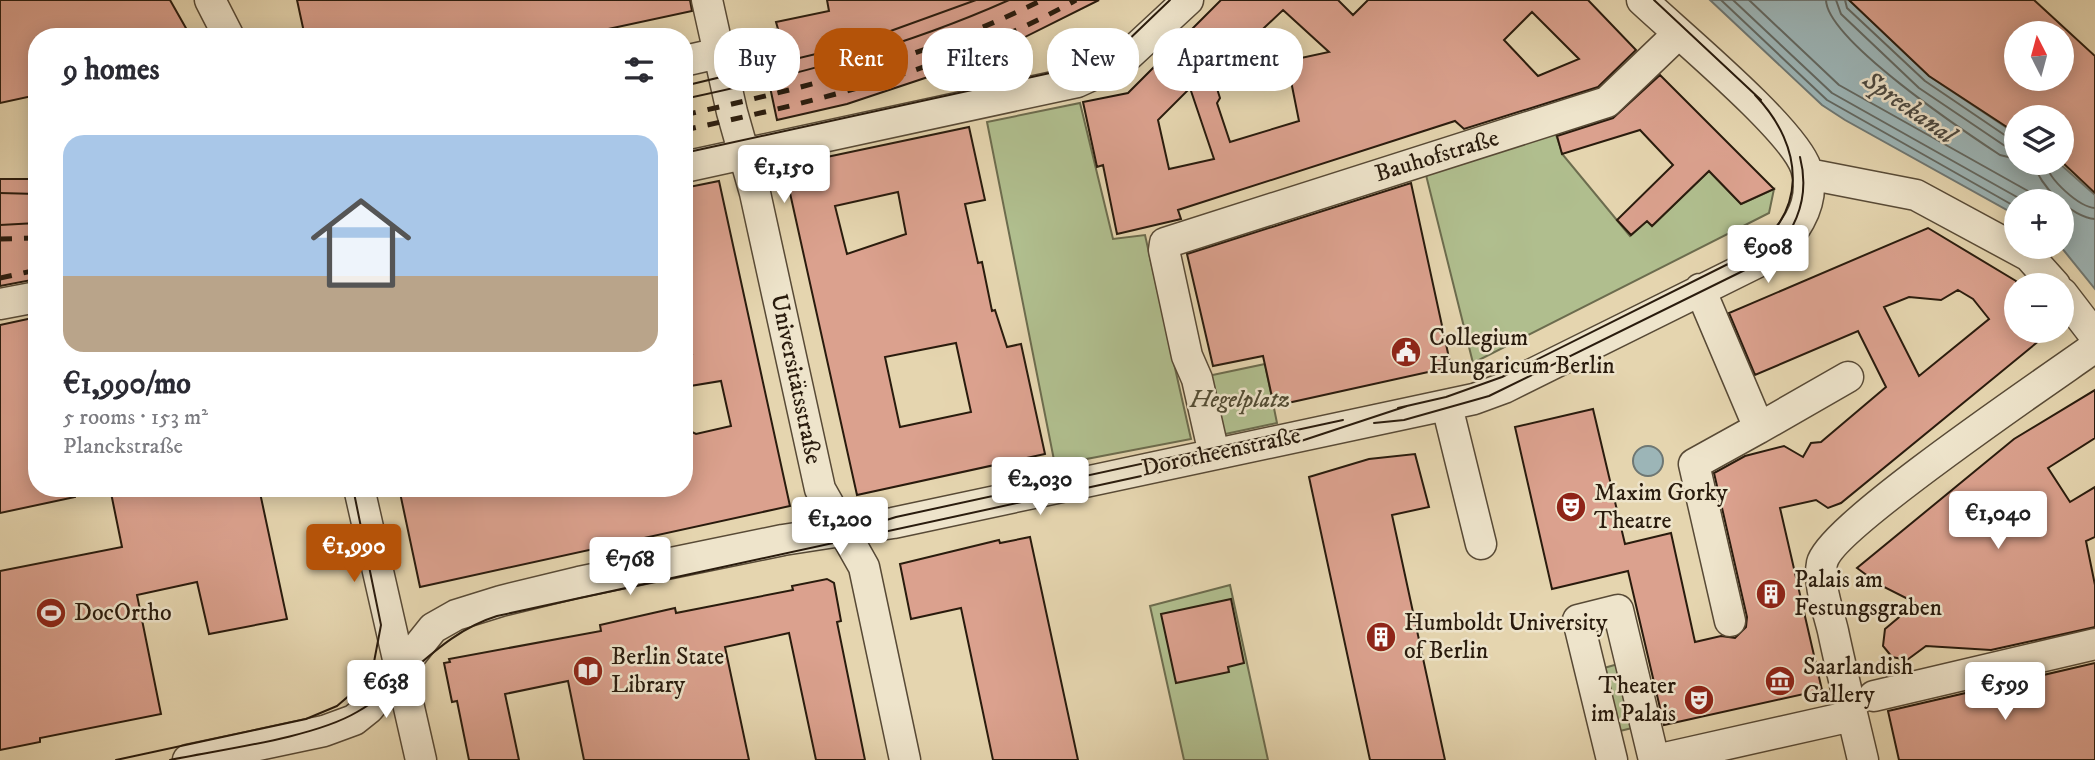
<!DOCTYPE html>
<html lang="en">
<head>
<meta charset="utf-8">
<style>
  :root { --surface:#fff; --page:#f7f7f7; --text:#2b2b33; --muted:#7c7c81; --line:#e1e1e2; --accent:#b45309 }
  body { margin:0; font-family:"IM FELL DW Pica",serif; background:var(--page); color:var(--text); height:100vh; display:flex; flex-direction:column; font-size:26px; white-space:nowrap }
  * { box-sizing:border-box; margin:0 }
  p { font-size:23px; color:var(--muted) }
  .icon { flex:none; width:38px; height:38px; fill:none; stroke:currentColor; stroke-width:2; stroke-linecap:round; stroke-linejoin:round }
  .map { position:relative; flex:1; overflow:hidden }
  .side { position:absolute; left:28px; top:28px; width:665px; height:469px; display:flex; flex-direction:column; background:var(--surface); border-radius:28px; box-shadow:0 4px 18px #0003 }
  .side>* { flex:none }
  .banner { position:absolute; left:714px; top:28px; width:665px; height:63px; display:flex; gap:14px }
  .needle { width:46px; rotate:354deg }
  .tools { position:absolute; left:2004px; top:21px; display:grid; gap:14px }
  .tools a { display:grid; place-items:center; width:70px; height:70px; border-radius:50%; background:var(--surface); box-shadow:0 4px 18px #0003; font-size:35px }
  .price { position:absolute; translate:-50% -60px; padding:0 16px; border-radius:7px; background:#fff; color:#222; font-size:23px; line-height:46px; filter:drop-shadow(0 2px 4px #0008) }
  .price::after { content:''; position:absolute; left:50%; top:42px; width:21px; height:16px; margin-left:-10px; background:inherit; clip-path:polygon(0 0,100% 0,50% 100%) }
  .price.current { background:var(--accent); color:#fff }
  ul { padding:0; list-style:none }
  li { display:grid; align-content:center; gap:14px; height:371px; padding:0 35px }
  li+li { border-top:2px solid var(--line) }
  li span { display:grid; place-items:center; height:217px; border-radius:21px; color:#555 }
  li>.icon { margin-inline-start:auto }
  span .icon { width:126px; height:126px; fill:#fffc; stroke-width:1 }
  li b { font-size:30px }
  h2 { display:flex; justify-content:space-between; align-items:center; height:84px; padding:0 35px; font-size:30px }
  .chip { padding:0 24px; border-radius:28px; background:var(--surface); box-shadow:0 4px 18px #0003; font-size:24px; line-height:63px }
  .chip.current { background:var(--accent); color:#fff }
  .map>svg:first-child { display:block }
  .green { fill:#b0be8e; stroke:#6c6c4e; stroke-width:2 }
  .water { fill:#9cb5b7; stroke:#6e7773; stroke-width:2 }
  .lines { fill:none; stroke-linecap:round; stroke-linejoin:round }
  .shore { stroke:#626862; stroke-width:2 }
  .building { fill:#dba18e; stroke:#291b0d; stroke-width:2; fill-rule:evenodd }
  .minor-casing { stroke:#584a36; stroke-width:33 }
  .minor { stroke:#eee4cb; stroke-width:30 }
  .tram { stroke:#291b0d; stroke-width:2 }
  .rail { stroke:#291b0d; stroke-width:5; stroke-dasharray:12 12; stroke-linecap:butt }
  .labels { text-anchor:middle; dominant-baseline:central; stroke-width:5; stroke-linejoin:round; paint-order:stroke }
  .street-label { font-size:24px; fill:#291b0d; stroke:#eee4cb }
  .poi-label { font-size:24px; fill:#291b0d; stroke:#eee4cb; text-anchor:start }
  .park-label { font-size:24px; font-style:italic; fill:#524c34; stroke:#eee4cb }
  .water-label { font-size:26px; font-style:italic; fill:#4c4940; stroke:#eee4cb }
</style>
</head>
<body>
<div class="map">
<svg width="2095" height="760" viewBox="0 0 2095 760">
  <rect width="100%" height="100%" fill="#e5d5af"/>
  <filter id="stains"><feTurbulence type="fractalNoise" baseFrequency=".00286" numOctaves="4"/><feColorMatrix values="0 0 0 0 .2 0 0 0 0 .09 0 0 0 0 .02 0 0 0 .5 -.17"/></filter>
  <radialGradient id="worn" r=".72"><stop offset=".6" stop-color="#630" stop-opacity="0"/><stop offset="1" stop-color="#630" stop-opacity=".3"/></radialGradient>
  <path class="green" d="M1080 103 1113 239 1145 235 1191 439 1055 465 987 122Z
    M1555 132 1563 155 1630 236 1647 221 1652 226 1709 171 1741 204 1774 189 1769 213 1473 363 1425 171Z
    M1265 364 1277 423 1216 436 1203 377Z
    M1230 585 1268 760H1184L1150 606Z
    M1625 662 1640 726 1612 733 1597 670Z"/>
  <path class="water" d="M1710 0H1849L1929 76 2016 134V163H2059L2095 195V289L2061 247 2062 201H2016V215L1845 120 1822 105Z
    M1633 461a15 15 0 1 1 30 0a15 15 0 1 1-30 0Z"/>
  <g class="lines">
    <path class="shore" d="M1721 0 1827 100 2016 207
      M1733 0 1832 93 2024 201
      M1749 0 1839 85 2028 191 2038 201
      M1826 0C1827 40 1965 132 2000 155L2016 159
      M1836 0 1841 14 1919 88 2005 146 2016 148
      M1845 0 1847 8 1925 81 2009 138 2016 139
      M2035 163C2037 185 2073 218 2095 219
      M2046 163C2048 179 2079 207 2095 208"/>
  </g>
  <path class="building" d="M0 0H170L191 37H37V95L0 103Z
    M297 0H690L692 11 571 37H305Z
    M827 0H1099L1015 42 943 72 847 104 777 120 763 54 752 56 747 35 778 29 776 22 829 11Z
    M1221 0H1338L1353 15 1368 0H1588L1636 50 1598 87 1464 129 1455 121 1178 210 1181 219 1117 234 1103 165 1097 167 1083 102 1128 93ZM1283 10 1329 52 1287 61 1299 121 1230 142 1217 103 1220 98 1213 76ZM1532 12 1579 59 1538 76 1504 40ZM1190 88 1214 159 1169 169 1158 120Z
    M1849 0H2034L2095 56V193L2062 162V117H2016V133L1929 76ZM2016 33H2062V79H2016Z
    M1660 75 1774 189 1741 204 1709 171 1652 226 1647 221 1631 235 1617 220 1673 165 1640 130 1562 154 1557 136 1613 118Z
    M969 127 985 200 965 204 978 263 982 262 992 311 995 310 1007 347 1021 344 1045 454 857 495 784 166ZM898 192 906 234 847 254 835 206ZM956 343 971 412 900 427 885 357Z
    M0 179H37V279L0 286Z
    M719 181 790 506 420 587 399 488H586L593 492 611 488H684V428L696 434 731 426 721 381 684 387V355L692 354 684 316V188Z
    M1411 183 1451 367 1274 406 1263 356 1213 366 1187 254Z
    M1928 228 2016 281V331H2051L1841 503 1828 508 1816 500 1780 508 1822 690 1664 725 1628 571 1552 589 1515 427 1593 409 1625 544 1671 533 1695 642 1721 636 1735 638 1746 627 1747 617 1714 473 1745 456 1784 446 1803 457 1811 443 1821 442 1886 387 1858 331 1755 375 1729 313ZM1958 290 1973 299 1989 319 1919 376 1884 307 1909 297 1941 300Z
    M37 317V488H74L75 497 0 513V325Z
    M2095 390V438L2048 468 2070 502 2095 487V537L2086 541 2095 585V627L1991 650 1926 646 1907 660 1892 657 1883 646 1885 629 1916 603 1880 585 1857 568 2014 439Z
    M1415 454 1429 507 1392 515 1445 760H1370L1309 477 1369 459Z
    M110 488H259L287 619 209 634 197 582 137 595 161 714 40 738V742L0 750V571L122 547Z
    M1030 537 1078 760H993L961 608 911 619 900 564 999 540 1000 543Z
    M827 579 834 583 841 621 837 622 865 760H816L789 633 725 647 749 760H584L568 681 505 694 519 760H469L457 701 452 702 444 663 450 662 449 659 601 631 600 625 675 608 676 613 793 590 792 586Z
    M1231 599 1244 663 1228 667 1229 672 1176 683 1161 614Z
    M2095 663V760H1899L1888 711Z"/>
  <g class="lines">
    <g class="minor-casing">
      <path id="minor" d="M210 0 229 37
        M707 0 732 112 755 193 820 489 864 567 905 760
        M684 61 719 53
        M684 167 1077 82 1121 62 1188 0
        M1808 174 1916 195 2029 256 2055 285
        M1700 289 1759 428 1848 377
        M2062 293 2095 336
        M0 304 37 297
        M1447 406 1481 544
        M1214 454 1197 379 1187 356 1164 250 1165 243 1607 102 1678 34
        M359 488 421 760
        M1730 621 1694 464 1759 428
        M1874 696 2095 644
        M188 760 324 731 354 720 369 708 433 628 456 615 501 601 579 582 783 540 893 523 1474 399 1504 388 1764 259C1791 240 1818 205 1806 168 1793 129 1678 34 1642 0
        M1612 760 1578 620 1618 610 1654 760
        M1656 760 1852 716
        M1863 760C1853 717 1842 674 1833 631 1828 610 1818 584 1822 563 1830 527 2053 377 2095 347"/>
    </g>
    <use href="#minor" class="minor"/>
    <path class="tram" d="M1654 0 1761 100
      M684 86 849 46 976 0
      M684 99C796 75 904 47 1009 0
      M684 153 1082 66 1121 47 1170 0
      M0 193 37 194
      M0 225 37 223
      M1398 408 1446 397 1502 377 1742 257C1810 217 1805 147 1755 95
      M1374 423 1404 420 1489 396 1757 264C1794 240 1811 200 1800 157
      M845 533 896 517 1343 420
      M116 760 306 719 337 706 358 688 374 662 381 625 353 488
      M170 760C223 749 313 738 357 712 408 683 439 634 497 616L1298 442 1407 406"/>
    <path class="rail" d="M684 115C808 87 928 57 1042 0
      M684 130C820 101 954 68 1076 0
      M0 239 37 238
      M0 278 37 270"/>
  </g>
  <defs>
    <g id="civic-disc" transform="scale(1.575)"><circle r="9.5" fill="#8f2418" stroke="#eee4cb"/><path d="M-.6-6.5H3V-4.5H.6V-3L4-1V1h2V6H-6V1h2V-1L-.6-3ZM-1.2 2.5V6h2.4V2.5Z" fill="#fff"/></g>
    <g id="theatre-disc" transform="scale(1.575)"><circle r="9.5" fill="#8f2418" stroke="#eee4cb"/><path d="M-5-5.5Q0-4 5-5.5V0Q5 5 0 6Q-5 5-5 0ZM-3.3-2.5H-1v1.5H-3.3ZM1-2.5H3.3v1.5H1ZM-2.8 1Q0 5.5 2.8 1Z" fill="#fff"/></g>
    <g id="building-disc" transform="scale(1.575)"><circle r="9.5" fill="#8f2418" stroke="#eee4cb"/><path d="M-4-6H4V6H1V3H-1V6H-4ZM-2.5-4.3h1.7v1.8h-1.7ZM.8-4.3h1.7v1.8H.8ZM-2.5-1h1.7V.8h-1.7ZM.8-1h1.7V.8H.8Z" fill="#fff"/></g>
    <g id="stadium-disc" transform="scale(1.575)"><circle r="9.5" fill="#8f2418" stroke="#eee4cb"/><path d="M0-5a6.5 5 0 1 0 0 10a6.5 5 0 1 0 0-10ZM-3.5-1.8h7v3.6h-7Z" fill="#fff"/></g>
    <g id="library-disc" transform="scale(1.575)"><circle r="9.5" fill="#8f2418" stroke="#eee4cb"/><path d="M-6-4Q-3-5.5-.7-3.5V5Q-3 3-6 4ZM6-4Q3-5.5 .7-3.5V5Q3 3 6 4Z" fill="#fff"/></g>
    <g id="museum-disc" transform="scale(1.575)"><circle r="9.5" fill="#8f2418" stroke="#eee4cb"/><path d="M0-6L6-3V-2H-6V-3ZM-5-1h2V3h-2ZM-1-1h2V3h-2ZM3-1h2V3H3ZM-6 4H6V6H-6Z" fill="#fff"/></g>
  </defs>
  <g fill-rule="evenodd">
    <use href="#civic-disc" x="1406" y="352"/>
    <use href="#theatre-disc" x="1571" y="507"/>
    <use href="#building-disc" x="1771" y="594"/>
    <use href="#stadium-disc" x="51" y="613"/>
    <use href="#building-disc" x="1381" y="637"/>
    <use href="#library-disc" x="588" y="671"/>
    <use href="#museum-disc" x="1780" y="681"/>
    <use href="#theatre-disc" x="1699" y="700"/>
  </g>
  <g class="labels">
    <g class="street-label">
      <text transform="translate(1437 156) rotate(-17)">Bauhofstraße</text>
      <text transform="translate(796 379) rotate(78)">Universitätsstraße</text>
      <text transform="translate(1221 452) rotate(-12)">Dorotheenstraße</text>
    </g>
    <g class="poi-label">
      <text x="1429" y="338">Collegium<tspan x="1429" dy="28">Hungaricum Berlin</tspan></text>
      <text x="1594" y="493">Maxim Gorky<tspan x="1594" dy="28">Theatre</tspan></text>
      <text x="1794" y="580">Palais am<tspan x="1794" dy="28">Festungsgraben</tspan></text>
      <text x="74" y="613">DocOrtho</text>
      <text x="1404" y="623">Humboldt University<tspan x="1404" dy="28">of Berlin</tspan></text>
      <text x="611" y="657">Berlin State<tspan x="611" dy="28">Library</tspan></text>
      <text x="1803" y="667">Saarlandish<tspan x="1803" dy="28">Gallery</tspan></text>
      <text x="1676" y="686" text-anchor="end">Theater<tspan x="1676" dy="28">im Palais</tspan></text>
    </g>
    <g class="park-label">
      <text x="1240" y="400">Hegelplatz</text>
    </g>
    <g class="water-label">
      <text transform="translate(1909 108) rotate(35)">Spreekanal</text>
    </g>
  </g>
  <rect width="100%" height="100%" filter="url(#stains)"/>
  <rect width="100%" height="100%" fill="url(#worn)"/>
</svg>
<div class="tools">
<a><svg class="needle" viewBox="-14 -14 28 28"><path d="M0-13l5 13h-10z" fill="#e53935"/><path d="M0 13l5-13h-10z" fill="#7c7c81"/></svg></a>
<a><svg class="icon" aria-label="layers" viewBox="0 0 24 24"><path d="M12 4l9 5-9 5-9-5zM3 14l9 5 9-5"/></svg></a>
<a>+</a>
<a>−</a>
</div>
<b class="price" style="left:784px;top:205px">€1,150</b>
<b class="price" style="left:1768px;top:285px">€908</b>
<b class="price" style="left:1040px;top:517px">€2,030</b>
<b class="price" style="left:1998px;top:551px">€1,040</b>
<b class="price" style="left:840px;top:557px">€1,200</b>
<b class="price current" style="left:354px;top:584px">€1,990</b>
<b class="price" style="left:630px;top:597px">€768</b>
<b class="price" style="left:386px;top:720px">€638</b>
<b class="price" style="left:2005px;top:722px">€599</b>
<div class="banner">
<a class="chip">Buy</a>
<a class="chip current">Rent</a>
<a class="chip">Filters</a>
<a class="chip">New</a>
<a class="chip">Apartment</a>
</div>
<section class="side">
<h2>9 homes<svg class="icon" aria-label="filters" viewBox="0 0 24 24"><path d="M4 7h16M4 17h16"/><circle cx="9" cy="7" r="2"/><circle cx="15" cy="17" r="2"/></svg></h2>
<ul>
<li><span style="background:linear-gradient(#a9c7e8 65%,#b9a48a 0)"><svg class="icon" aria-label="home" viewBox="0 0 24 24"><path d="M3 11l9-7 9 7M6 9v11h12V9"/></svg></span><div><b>€1,990/mo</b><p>5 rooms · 153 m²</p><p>Planckstraße</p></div></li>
</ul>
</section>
</div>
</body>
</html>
